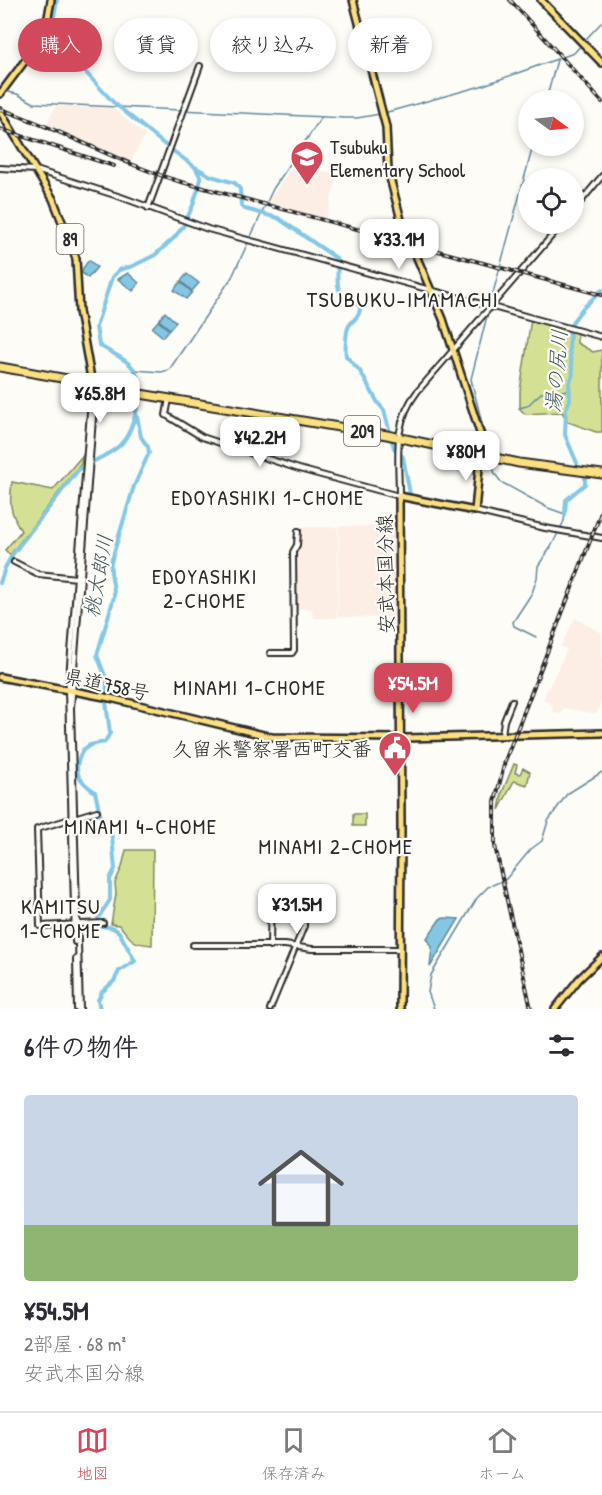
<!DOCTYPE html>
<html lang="ja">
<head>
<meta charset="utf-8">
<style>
  :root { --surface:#fff; --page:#f2f2f3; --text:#2b2b33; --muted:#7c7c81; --line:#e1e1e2; --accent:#d1495b }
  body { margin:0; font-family:"Patrick Hand","Klee One",sans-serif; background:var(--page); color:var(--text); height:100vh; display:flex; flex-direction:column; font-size:22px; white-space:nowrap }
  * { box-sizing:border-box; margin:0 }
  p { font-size:20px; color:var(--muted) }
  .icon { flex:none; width:33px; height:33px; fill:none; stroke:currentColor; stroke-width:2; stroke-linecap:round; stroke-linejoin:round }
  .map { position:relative; height:1009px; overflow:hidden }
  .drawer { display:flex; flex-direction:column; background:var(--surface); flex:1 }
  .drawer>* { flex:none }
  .banner { position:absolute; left:18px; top:18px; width:567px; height:54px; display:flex; gap:12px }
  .needle { width:39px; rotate:105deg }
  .fabs { position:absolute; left:518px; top:90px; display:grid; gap:12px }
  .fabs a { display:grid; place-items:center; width:66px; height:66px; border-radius:50%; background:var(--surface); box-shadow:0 3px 9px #0003; font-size:30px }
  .price { position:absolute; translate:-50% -51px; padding:0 14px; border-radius:12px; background:#fff; color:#222; font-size:20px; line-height:39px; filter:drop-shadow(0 2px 3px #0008) }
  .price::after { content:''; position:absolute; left:50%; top:36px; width:18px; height:14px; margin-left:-9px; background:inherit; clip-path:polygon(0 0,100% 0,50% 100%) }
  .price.on { background:var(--accent); color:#fff }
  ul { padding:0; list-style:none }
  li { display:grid; align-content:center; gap:12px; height:318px; padding:0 24px }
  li+li { border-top:2px solid var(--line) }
  li span { display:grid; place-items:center; height:186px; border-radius:6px; color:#555 }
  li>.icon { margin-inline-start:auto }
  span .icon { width:108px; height:108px; fill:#fffc; stroke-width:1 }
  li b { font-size:26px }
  h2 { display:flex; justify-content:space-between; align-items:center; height:72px; padding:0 24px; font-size:26px }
  .pill { padding:0 21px; border-radius:27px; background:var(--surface); box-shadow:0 3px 9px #0003; font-size:21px; line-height:54px }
  .pill.on { background:var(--accent); color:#fff }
  .dock { display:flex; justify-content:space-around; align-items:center; height:84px; border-top:2px solid var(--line); background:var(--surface); font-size:16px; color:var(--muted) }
  .dock a { display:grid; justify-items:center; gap:3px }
  .dock .on { color:var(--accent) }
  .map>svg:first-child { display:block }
  .built { fill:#fceee5 }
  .green { fill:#d4e194; stroke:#808660; stroke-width:1.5 }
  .water { fill:#83c7e4; stroke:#60899a; stroke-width:1.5 }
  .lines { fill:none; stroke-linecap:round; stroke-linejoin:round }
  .stream { stroke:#60899a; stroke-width:1.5 }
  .river { stroke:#83c7e4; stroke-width:4 }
  .minor-casing { stroke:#2b2b2b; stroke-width:8 }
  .major-casing { stroke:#2b2b2b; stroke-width:10 }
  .highway-casing { stroke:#2b2b2b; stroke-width:11 }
  .minor { stroke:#fdfcf7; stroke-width:4 }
  .major { stroke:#fce080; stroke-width:5 }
  .highway { stroke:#fce080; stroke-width:7 }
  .rail-casing { stroke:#2b2b2b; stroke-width:4 }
  .rail { stroke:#fdfcf7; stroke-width:1.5; stroke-dasharray:4.5; stroke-linecap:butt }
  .labels { text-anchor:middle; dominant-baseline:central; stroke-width:4.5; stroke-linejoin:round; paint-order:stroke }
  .shield { fill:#fdfcf7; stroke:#6a6a68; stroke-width:1.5 }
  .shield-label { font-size:18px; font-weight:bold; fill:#2b2b2b }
  .poi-label { font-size:20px; fill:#2b2b2b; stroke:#fdfcf7; text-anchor:start }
  .street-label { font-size:20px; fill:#2b2b2b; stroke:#fdfcf7 }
  .water-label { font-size:21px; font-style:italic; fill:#455a62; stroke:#fdfcf7 }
  .neighbourhood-label { font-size:21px; letter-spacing:1.5px; fill:#2b2b2b; stroke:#fdfcf7 }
  .quarter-label { font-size:22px; letter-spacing:1.5px; fill:#2b2b2b; stroke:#fdfcf7 }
</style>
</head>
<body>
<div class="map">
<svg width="602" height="1009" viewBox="0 0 602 1009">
  <rect width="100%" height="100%" fill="#fdfcf7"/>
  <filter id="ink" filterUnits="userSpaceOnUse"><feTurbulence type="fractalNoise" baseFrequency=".0167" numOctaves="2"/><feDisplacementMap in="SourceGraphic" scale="12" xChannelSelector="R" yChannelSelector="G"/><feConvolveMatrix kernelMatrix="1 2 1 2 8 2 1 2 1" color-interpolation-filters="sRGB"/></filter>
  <g filter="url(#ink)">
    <path class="built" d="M56 106 113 108 145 135 130 163 46 124Z
      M295 163 338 175 326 219 269 203 271 197Z
      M339 526 392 527 397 534 399 618 338 617Z
      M301 527H338L337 618H313L312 609H295V553L298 546Z
      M575 618 602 633V700L596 714 564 708 561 714 552 711 553 705 543 699 567 650 561 646Z"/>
    <path class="green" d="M531 319 577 332V343L593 352 602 350V432H596L568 422 562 412 525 414 520 409V391Z
      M82 456 81 464 10 555 5 550 21 531C10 512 9 504 12 482L53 490Z
      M514 764 517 765 515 773 520 774 523 768 530 772 527 785 514 781 499 810 502 793Z
      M353 814H365V826H353Z
      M126 850H153L152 945C129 943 133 940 119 925L111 924 116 894 115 883 122 867Z"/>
    <path class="water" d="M89 260 97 267 88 278 82 273 83 268Z
      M128 273 139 283 133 291 118 279Z
      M187 274 199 283 192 291 181 281Z
      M180 282 192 292 186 299 174 290Z
      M165 312 176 322 170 329 159 320Z
      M158 321 169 330 163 337 152 328Z
      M445 918 459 919 430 967 432 947 427 938 440 919Z"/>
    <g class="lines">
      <path class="stream" d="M585 40 602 22
        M4 91 17 94 34 103 346 118H357L380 114
        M546 100 557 60
        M384 113 481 86 574 53 582 44
        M490 304 533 146
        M488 312 471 379 490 455
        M135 370 161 372 169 370 232 277 273 189 321 118
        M519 408 527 406 541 393 571 390
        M491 460 495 474 501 482 548 508 565 514 564 521 551 547 538 566 537 578 532 593 513 622 514 626 536 637
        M434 1009 428 992 431 975 477 898 488 887 506 879 531 849 542 841 548 821 567 794 602 772"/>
      <path class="river" d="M195 167 211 176 235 183 240 189 241 205 245 209 278 218 336 258C340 270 334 285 342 295 346 300 358 301 360 308 361 317 350 321 348 328 346 333 345 350 346 356L360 371 378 403 384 410 394 448 403 457 410 494
        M577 463 565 435 566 409 570 399 569 384 573 374 569 350 570 330 573 321 583 308 602 290
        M565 514 566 500 585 484V478
        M0 583 5 568 12 555 79 469C92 461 108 456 119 446 135 432 146 386 133 368 125 357 110 353 99 345L96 327 112 277 119 270 133 266 155 255 174 238 184 225 193 205 200 183V176L195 167 165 145 113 102 77 63 54 43 52 27 57 0
        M100 1009 98 1000 102 992 114 981 119 971 135 961 119 932 113 928 102 926 98 918 110 900V879L115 869 112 837 100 814 95 792C78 780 71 771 83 750L90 745 105 742 110 733 106 702 107 681 97 655 114 597C115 585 109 574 111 562L134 486 149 453 148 447 141 437 137 416"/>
      <g class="minor-casing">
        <path id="minor" d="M0 168 36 170 121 197 208 229 602 337
          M148 208 200 66
          M573 211 602 176
          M169 399 166 415 202 437 299 469 399 496C399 458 392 424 417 392L562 224
          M475 511 545 528 602 538
          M14 562 38 574 77 578
          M270 653H292L294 650 293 552 297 545 298 531
          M502 735 504 721 512 701
          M97 811 37 829 40 926 103 923
          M75 942 68 690 92 387
          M193 945H285L312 949H401
          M270 946 271 891H303L304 926 270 1009
          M76 959 77 1009
          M80 1009 71 708 95 392 93 387"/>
      </g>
      <g class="major-casing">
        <path id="major" d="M353 0 386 127 388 170 401 220 443 319 480 433 481 447 475 511 399 496 401 825 400 1009
          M541 0 602 63
          M0 94 45 34 51 0
          M0 111 53 199 72 247 76 259 79 311 92 384
          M0 677 110 698 272 737 406 738 602 733
          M555 1009 579 979 602 957"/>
      </g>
      <g class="highway-casing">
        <path id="highway" d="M0 367 73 380 98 387 387 435 519 463 602 474"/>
      </g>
      <use href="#minor" class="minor"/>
      <use href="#major" class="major"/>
      <use href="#highway" class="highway"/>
      <g class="rail-casing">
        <path id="rail" d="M510 0 602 102
          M0 109C61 129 116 162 178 181L602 295
          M0 129 114 166
          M531 1009 495 846V802L505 761 602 510"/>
      </g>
      <use href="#rail" class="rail"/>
    </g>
  </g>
  <defs>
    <g id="school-pin" transform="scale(1.725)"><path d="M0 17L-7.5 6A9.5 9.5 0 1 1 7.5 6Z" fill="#d1495b" stroke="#fdfcf7"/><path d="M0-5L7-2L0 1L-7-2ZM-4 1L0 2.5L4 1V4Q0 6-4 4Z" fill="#fff"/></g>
    <g id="civic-pin" transform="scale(1.725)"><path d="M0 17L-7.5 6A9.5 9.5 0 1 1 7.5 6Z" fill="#d1495b" stroke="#fdfcf7"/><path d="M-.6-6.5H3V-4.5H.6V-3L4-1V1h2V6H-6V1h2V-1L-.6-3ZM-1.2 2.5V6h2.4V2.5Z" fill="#fff"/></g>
  </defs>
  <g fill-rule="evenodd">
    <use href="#school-pin" x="307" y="157"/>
    <use href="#civic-pin" x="395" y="748"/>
  </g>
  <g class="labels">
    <g class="shield">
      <rect x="56.5" y="224" width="27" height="30" rx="4.5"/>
      <rect x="344" y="416" width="36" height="30" rx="4.5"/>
    </g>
    <g class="shield-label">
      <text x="70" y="239">89</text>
      <text x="362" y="431">209</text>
    </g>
    <g class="poi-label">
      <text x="330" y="146">Tsubuku<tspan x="330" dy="23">Elementary School</tspan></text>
      <text x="372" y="748" text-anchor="end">久留米警察署西町交番</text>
    </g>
    <g class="street-label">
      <text transform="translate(385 574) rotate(-91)">安武本国分線</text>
      <text transform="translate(107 684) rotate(12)">県道758号</text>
    </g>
    <g class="water-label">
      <text transform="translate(556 371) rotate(-85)">湯の尻川</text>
      <text transform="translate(98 576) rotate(-80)">桃太郎川</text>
    </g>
    <g class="neighbourhood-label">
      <text x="268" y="497">EDOYASHIKI 1-CHOME</text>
      <text x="205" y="576">EDOYASHIKI<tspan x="205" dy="24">2-CHOME</tspan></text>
      <text x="250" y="687">MINAMI 1-CHOME</text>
      <text x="141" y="826">MINAMI 4-CHOME</text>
      <text x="336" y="846">MINAMI 2-CHOME</text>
      <text x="61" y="906">KAMITSU<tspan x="61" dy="24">1-CHOME</tspan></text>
    </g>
    <g class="quarter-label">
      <text x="403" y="299">TSUBUKU-IMAMACHI</text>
    </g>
  </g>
</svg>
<div class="fabs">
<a><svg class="needle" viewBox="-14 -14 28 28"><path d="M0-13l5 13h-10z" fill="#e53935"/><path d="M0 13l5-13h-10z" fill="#7c7c81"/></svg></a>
<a><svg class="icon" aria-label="locate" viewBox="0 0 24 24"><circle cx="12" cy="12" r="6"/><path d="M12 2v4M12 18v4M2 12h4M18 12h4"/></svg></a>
</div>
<b class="price" style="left:399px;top:270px">¥33.1M</b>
<b class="price" style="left:100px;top:424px">¥65.8M</b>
<b class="price" style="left:260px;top:468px">¥42.2M</b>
<b class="price" style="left:466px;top:482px">¥80M</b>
<b class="price on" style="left:413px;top:714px">¥54.5M</b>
<b class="price" style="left:297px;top:935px">¥31.5M</b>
<div class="banner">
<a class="pill on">購入</a>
<a class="pill">賃貸</a>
<a class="pill">絞り込み</a>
<a class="pill">新着</a>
</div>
</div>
<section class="drawer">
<h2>6件の物件<svg class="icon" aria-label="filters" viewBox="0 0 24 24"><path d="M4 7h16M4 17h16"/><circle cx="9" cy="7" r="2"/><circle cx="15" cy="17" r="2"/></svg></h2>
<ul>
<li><span style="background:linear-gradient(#c9d6e8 70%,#8fb573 0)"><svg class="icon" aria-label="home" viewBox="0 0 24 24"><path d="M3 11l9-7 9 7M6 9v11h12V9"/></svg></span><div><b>¥54.5M</b><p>2部屋 · 68 m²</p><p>安武本国分線</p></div></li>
</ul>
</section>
<nav class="dock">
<a class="on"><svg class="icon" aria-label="map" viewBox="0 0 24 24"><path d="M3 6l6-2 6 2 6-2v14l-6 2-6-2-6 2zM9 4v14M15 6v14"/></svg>地図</a>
<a><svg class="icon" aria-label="saved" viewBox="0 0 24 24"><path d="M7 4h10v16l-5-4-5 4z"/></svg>保存済み</a>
<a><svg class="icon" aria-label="home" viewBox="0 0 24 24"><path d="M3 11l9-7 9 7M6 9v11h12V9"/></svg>ホーム</a>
</nav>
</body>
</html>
